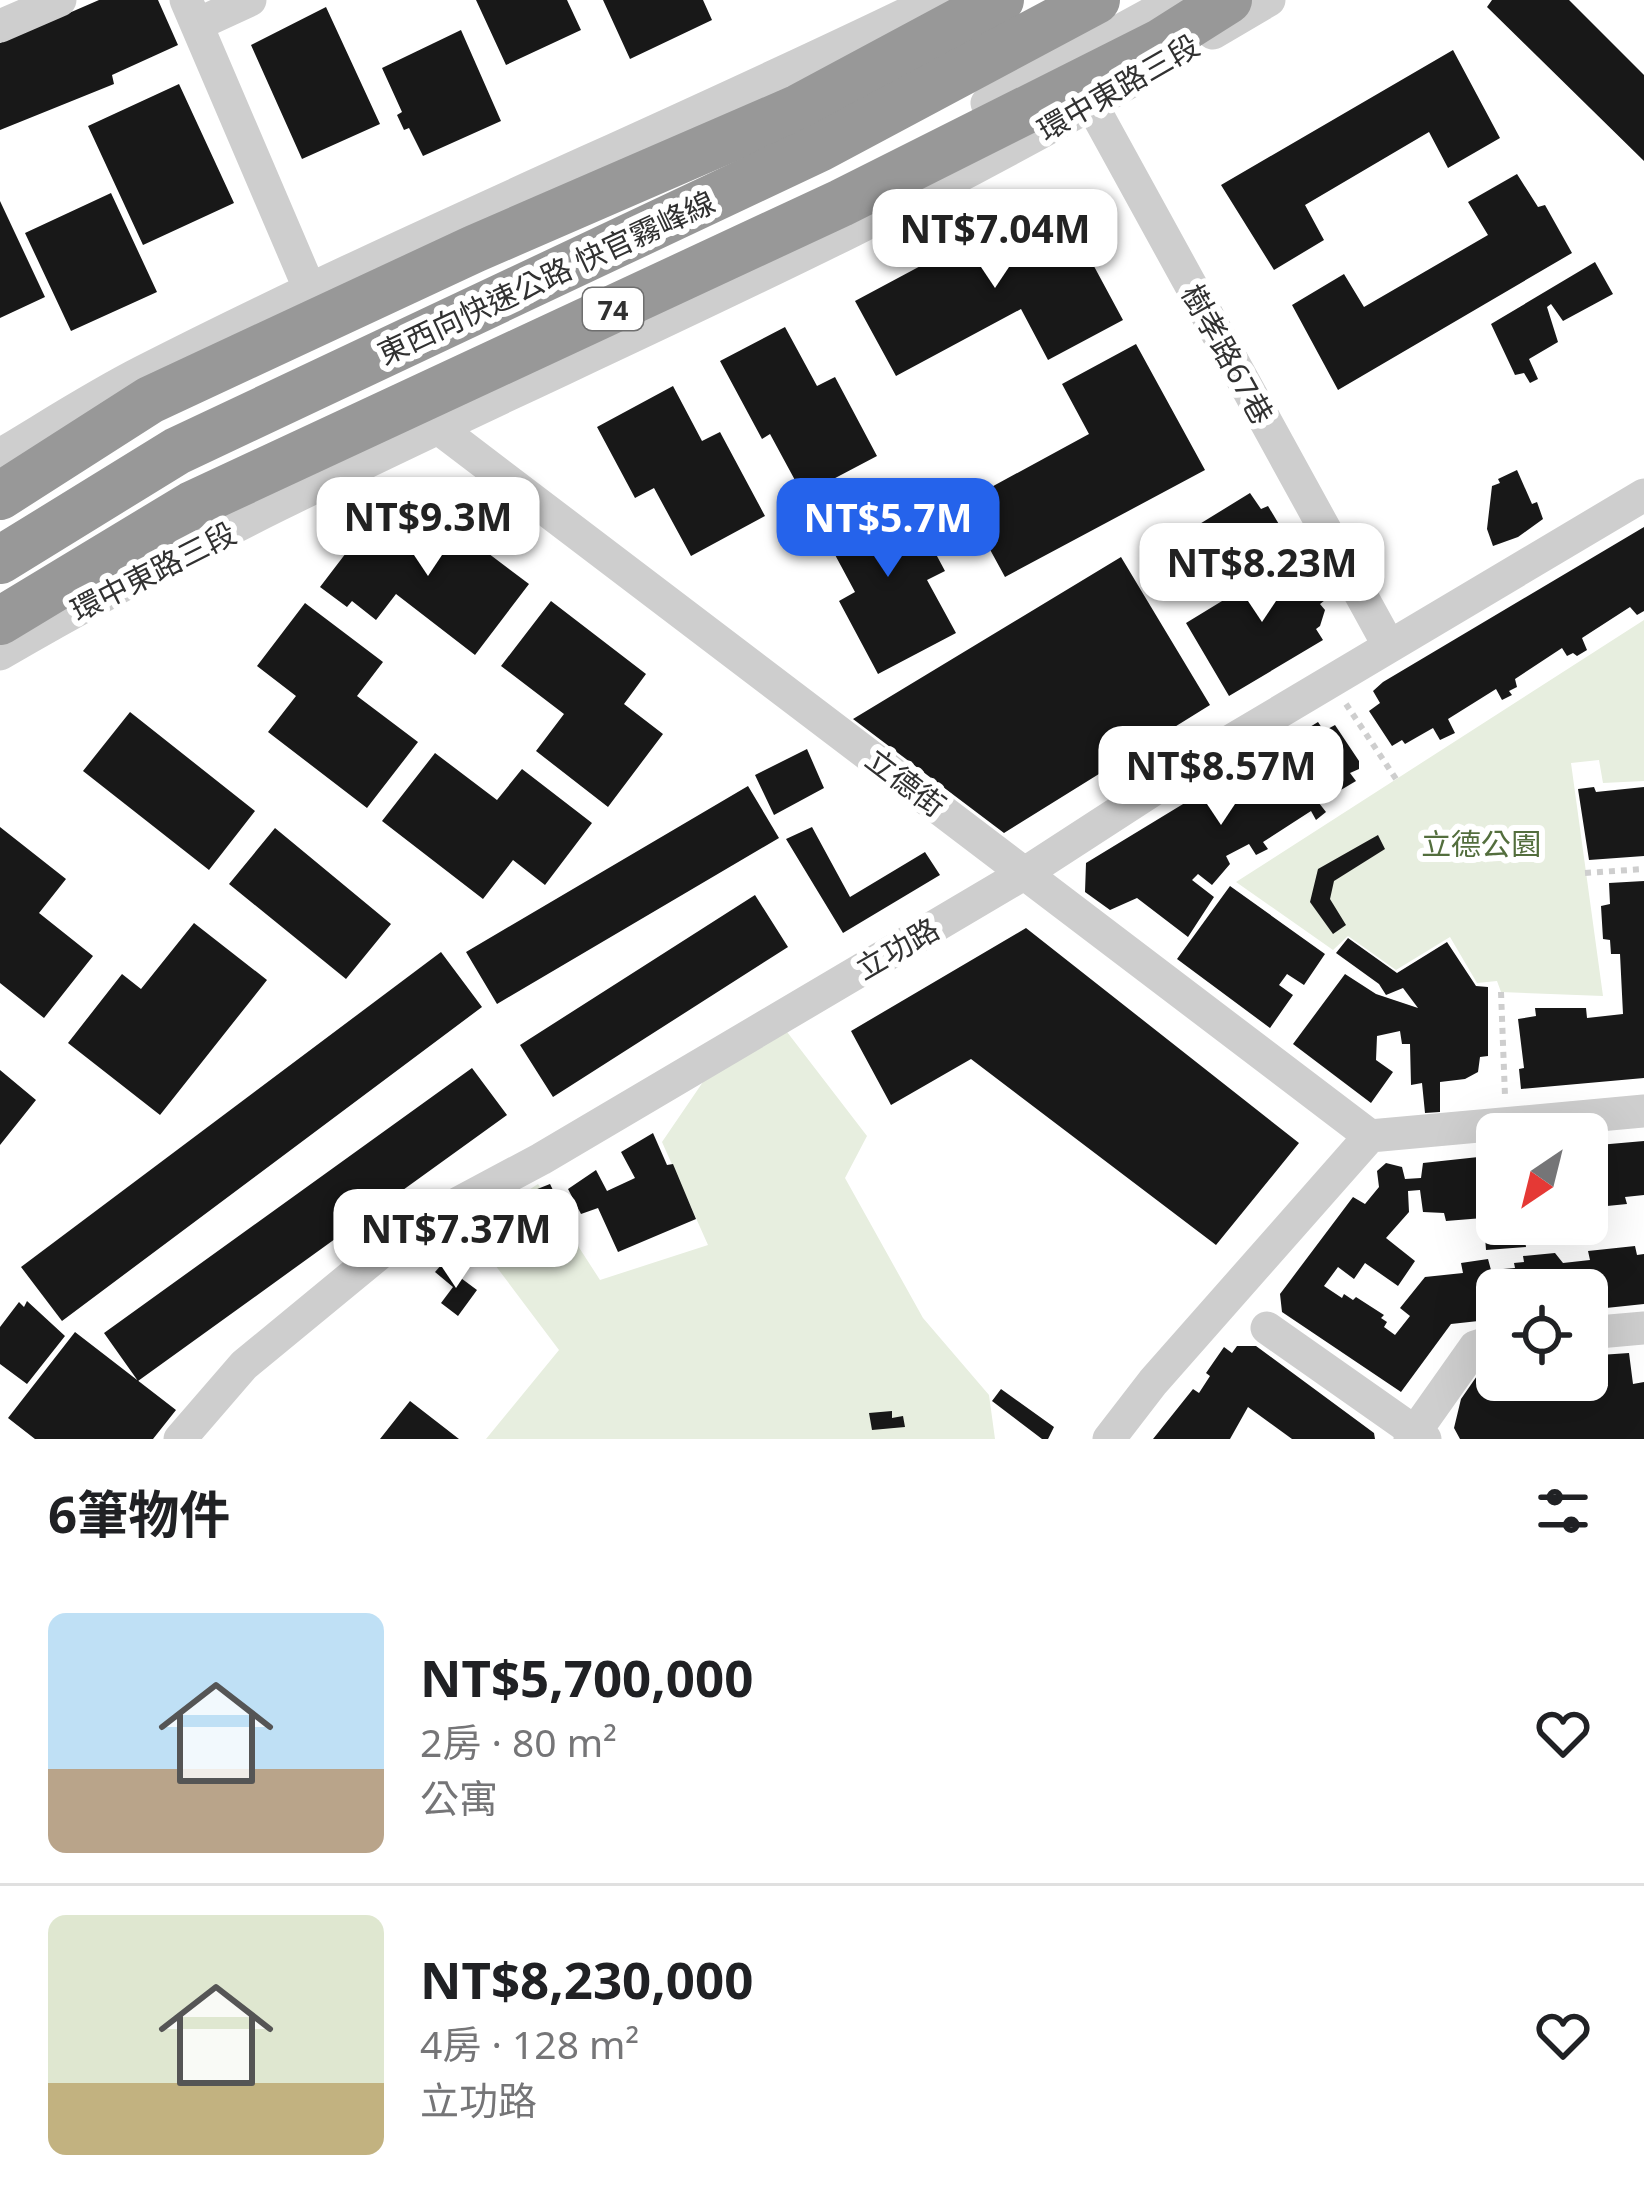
<!DOCTYPE html>
<html lang="zh-TW">
<head>
<meta charset="utf-8">
<style>
  :root { --surface:#fff; --page:#f6f6f6; --text:#202124; --muted:#757577; --line:#e0e0e0; --accent:#2563eb }
  body { margin:0; font-family:"Noto Sans","Noto Sans TC",sans-serif; background:var(--page); color:var(--text); height:100vh; display:flex; flex-direction:column; font-size:45px; white-space:nowrap }
  * { box-sizing:border-box; margin:0 }
  p { font-size:39px; color:var(--muted) }
  .icon { flex:none; width:66px; height:66px; fill:none; stroke:currentColor; stroke-width:2; stroke-linecap:round; stroke-linejoin:round }
  .map { position:relative; height:1439px; overflow:hidden }
  .side { display:flex; flex-direction:column; background:var(--surface); flex:1 }
  .side>* { flex:none }
  .needle { width:78px; rotate:215deg }
  .fabs { position:absolute; left:1476px; top:1113px; display:grid; gap:24px }
  .fabs a { display:grid; place-items:center; width:132px; height:132px; border-radius:18px; background:var(--surface); box-shadow:0 12px 48px #0002; font-size:60px }
  .price { position:absolute; translate:-50% -102px; padding:0 27px; border-radius:24px; background:#fff; color:#222; font-size:39px; line-height:78px; filter:drop-shadow(0 3px 6px #0008) }
  .price::after { content:''; position:absolute; left:50%; top:72px; width:36px; height:27px; margin-left:-18px; background:inherit; clip-path:polygon(0 0,100% 0,50% 100%) }
  .price.active { background:var(--accent); color:#fff }
  ul { padding:0; list-style:none }
  li { display:flex; align-items:center; gap:36px; height:300px; padding:0 48px }
  li+li { border-top:3px solid var(--line) }
  li span { display:grid; place-items:center; flex:none; width:336px; height:240px; border-radius:18px; color:#555 }
  li>.icon { margin-inline-start:auto }
  span .icon { width:144px; height:144px; fill:#fffc; stroke-width:1 }
  li b { font-size:51px }
  h2 { display:flex; justify-content:space-between; align-items:center; height:144px; padding:0 48px; font-size:51px }
  .map>svg:first-child { display:block }
  .green { fill:#e7eedf }
  .building { fill:#181818 }
  .lines { fill:none; stroke-linecap:round; stroke-linejoin:round }
  .path { stroke:#cecece; stroke-width:6; stroke-dasharray:6 6; stroke-linecap:butt }
  .minor { stroke:#cecece; stroke-width:33 }
  .highway { stroke:#989898; stroke-width:48 }
  .highway-bridge { stroke:#989898; stroke-width:48 }
  .labels { text-anchor:middle; dominant-baseline:central; stroke-width:12; stroke-linejoin:round; paint-order:stroke }
  .shield { fill:#fff; stroke:#6f6f6f; stroke-width:3 }
  .shield-label { font-size:27px; font-weight:bold; fill:#313131 }
  .street-label { font-size:30px; fill:#313131; stroke:#fff }
  .park-label { font-size:30px; fill:#536e3d; stroke:#fff }
</style>
</head>
<body>
<div class="map">
<svg width="1644" height="1439" viewBox="0 0 1644 1439">
  <rect width="100%" height="100%" fill="#fff"/>
  <path class="green" d="M1644 620V781L1603 783 1599 760 1571 763 1603 996 1501 992 1497 981 1477 983 1450 937 1396 970 1348 936 1333 950 1236 882Z
    M784 1028 867 1136 845 1178 923 1318 989 1395 995 1439H486L559 1350 468 1229 538 1184 600 1280 708 1245 662 1142 707 1076Z"/>
  <path class="building" d="M99 0H158L178 45 112 75 114 84 0 130V43Z
    M476 0H567L581 30 506 65Z
    M603 0H703L712 20 630 59Z
    M1492 0H1569L1644 75V161L1487 7Z
    M326 7 380 124 302 159 251 45Z
    M461 30 501 121 423 156 409 128 404 130 397 115 402 112 382 68Z
    M1453 50 1500 138 1448 168 1429 132 1305 205 1324 240 1274 270 1221 185Z
    M179 84 234 203 143 245 88 126Z
    M1517 174 1538 207 1545 205 1572 253 1338 390 1292 305 1344 274 1364 307 1488 235 1468 202Z
    M111 193 157 292 71 331 25 233Z
    M1055 194 1123 320 1048 360 1021 309 896 376 855 301Z
    M0 201 45 297 0 318Z
    M1595 262 1613 294 1563 321 1551 304 1547 307 1558 342 1529 359 1538 379 1530 383 1524 373 1515 375 1491 324Z
    M785 327 817 386 835 377 877 456 803 495 770 434 762 439 720 361Z
    M1136 344 1205 470 1005 577 964 502 1089 434 1062 384Z
    M673 386 702 441 720 432 765 516 691 556 654 488 635 498 597 427Z
    M1517 470 1532 504 1537 502 1543 519 1518 537 1493 546 1487 529 1492 486 1500 483 1498 479Z
    M893 486 926 546 930 543 945 571 927 580 956 633 878 674 839 601 855 592 819 525Z
    M1250 493 1261 509 1268 506 1289 541 1207 589 1183 551 1206 538 1198 525Z
    M435 513 529 584 475 655 396 594 376 620 352 601 347 607 320 587 375 515 412 543Z
    M1644 527V611L1637 615 1630 607 1582 638 1587 650 1577 656 1573 653 1567 656 1562 648 1515 679 1517 687 1509 691 1512 695 1502 700 1496 689 1448 719 1455 733 1440 740 1433 728 1405 744 1402 740 1392 746 1369 711 1380 703 1373 691 1383 682Z
    M1299 554 1329 597 1320 604 1325 610 1320 626 1316 629 1323 640 1229 696 1186 623Z
    M1121 557 1210 705 1004 833 853 719Z
    M551 601 646 674 624 704 663 734 608 807 536 751 564 714 501 666Z
    M305 603 383 662 357 696 418 742 367 808 268 732 296 696 257 666Z
    M130 712 255 811 209 870 83 771Z
    M1318 722 1324 731 1335 725 1359 761V769L1350 773 1356 781 1319 803 1326 812 1316 820 1311 811 1263 842 1268 849 1256 855 1249 844 1226 856 1230 864 1212 885 1198 874 1192 880 1214 897 1188 937 1137 898 1110 910 1085 892 1086 863Z
    M807 749 824 788 774 815 755 775Z
    M435 753 497 800 522 769 592 823 545 885 513 860 483 899 382 821Z
    M748 786 779 838 497 1004 466 952Z
    M1594 787 1596 792 1644 787V856L1589 860 1578 789Z
    M0 827 66 879 39 913 93 956 44 1018 0 983Z
    M812 827 850 897 925 852 940 875 843 933 786 839Z
    M275 828 391 924 346 979 229 884Z
    M1378 835 1385 849 1334 881 1330 899 1346 925 1333 934 1310 902 1318 869Z
    M1644 881V1078L1521 1089 1519 1069 1524 1068 1518 1019 1536 1016 1535 1008H1586L1587 1018 1623 1014 1620 954H1611L1610 940 1603 939 1601 906 1610 904 1609 883Z
    M1230 886 1325 954 1304 985 1287 974 1279 985 1293 995 1270 1028 1177 959Z
    M755 895 788 947 553 1097 520 1045Z
    M194 923 267 980 160 1115 68 1043 122 974 141 989Z
    M1026 928 1299 1143 1216 1245 971 1059 891 1105 851 1031Z
    M1348 938 1397 973 1447 942 1476 986 1488 987V1056L1480 1057 1478 1072 1465 1079 1440 1082V1112L1425 1113 1422 1083 1411 1085 1410 1044H1402L1400 1031 1377 1036 1376 1060 1393 1072 1371 1103 1293 1044 1345 974 1376 994 1418 1008 1403 988 1386 995 1379 984 1336 953Z
    M441 952 482 1007 62 1321 21 1267Z
    M472 1068 507 1115 138 1381 104 1333Z
    M0 1070 36 1100 0 1145Z
    M653 1133 667 1165 673 1164 696 1219 618 1252 598 1208 581 1214 568 1189 596 1170 607 1191 635 1178 621 1152Z
    M1644 1141V1195L1625 1197 1627 1204 1587 1208V1146Z
    M1497 1155V1207L1482 1208 1483 1218 1446 1221 1444 1213 1423 1212 1420 1190 1408 1191 1409 1212 1386 1238 1415 1261 1398 1286 1365 1263 1354 1279 1338 1267 1324 1286 1342 1298 1344 1294 1353 1300 1356 1297 1384 1315 1381 1318 1387 1322 1384 1327 1395 1335 1410 1316 1400 1308 1425 1277 1463 1273 1461 1263 1488 1259 1491 1270 1515 1268 1514 1263 1524 1262 1523 1256 1555 1253 1563 1263 1590 1260 1588 1251 1635 1246 1637 1255 1644 1254V1304L1587 1310V1290H1497V1319L1451 1324 1401 1392 1282 1312 1280 1294 1353 1197 1365 1204 1379 1187 1377 1171 1386 1163 1402 1167 1405 1179 1421 1178 1423 1163Z
    M550 1184 557 1198 528 1209 522 1195Z
    M1595 1226V1241L1559 1244 1558 1229Z
    M1524 1233 1526 1247 1486 1250 1485 1236Z
    M442 1264 477 1290 458 1316 441 1303 453 1287 435 1272Z
    M27 1301 65 1336 27 1384 0 1364V1327L19 1302 24 1307Z
    M75 1332 176 1410 153 1439H35L8 1418Z
    M1237 1346H1256L1374 1433 1375 1439H1292L1248 1407 1230 1439H1153L1193 1389 1199 1393 1210 1376 1206 1373 1224 1347 1232 1353Z
    M1629 1353 1633 1384 1644 1382V1439H1460L1454 1428 1461 1399 1479 1373 1497 1385 1501 1380H1521L1520 1385 1540 1384V1380L1595 1378 1598 1390 1608 1386 1600 1355Z
    M1001 1389 1054 1427 1048 1439H1042L992 1401Z
    M410 1401 459 1439H380Z
    M892 1411V1418L903 1416 905 1427 872 1430 869 1413Z"/>
  <g class="lines">
    <path class="path" d="M1346 704 1396 779
      M1585 873 1644 869
      M1501 992 1505 1096"/>
    <path class="minor" d="M186 0 310 290
      M198 24 250 0
      M0 26 60 0
      M1213 33 1269 0
      M1083 89 1389 646
      M987 103 1176 0
      M441 430 1370 1136 1644 1111
      M0 455C47 427 93 397 142 372 402 239 673 128 935 0
      M0 654C366 440 767 295 1133 80
      M1267 1328 1425 1439
      M1587 1333 1644 1328
      M180 1439 244 1365 408 1230 541 1159 1025 873 1207 755 1644 495
      M1109 1439 1153 1382 1370 1136
      M1410 1439 1475 1347 1497 1340"/>
    <path class="highway" d="M0 496 150 400 474 249 799 108 1000 0"/>
    <path class="highway-bridge" d="M0 560 177 451 819 148 1096 0
      M0 621 192 505 841 203 1160 43 1228 0"/>
  </g>
  <g class="labels">
    <rect class="shield" x="583" y="288" width="60" height="42" rx="9"/>
    <g class="shield-label">
      <text x="613" y="309">74</text>
    </g>
    <g class="street-label">
      <text transform="translate(1118 87) rotate(-30)">環中東路三段</text>
      <text transform="translate(546 277) rotate(-25)">東西向快速公路 快官霧峰線</text>
      <text transform="translate(1228 354) rotate(61)">樹孝路67巷</text>
      <text transform="translate(153 571) rotate(-27)">環中東路三段</text>
      <text transform="translate(906 782) rotate(37)">立德街</text>
      <text transform="translate(897 948) rotate(-30)">立功路</text>
    </g>
    <g class="park-label">
      <text x="1481" y="843">立德公園</text>
    </g>
  </g>
</svg>
<div class="fabs">
<a><svg class="needle" viewBox="-14 -14 28 28"><path d="M0-13l5 13h-10z" fill="#e53935"/><path d="M0 13l5-13h-10z" fill="#757577"/></svg></a>
<a><svg class="icon" aria-label="locate" viewBox="0 0 24 24"><circle cx="12" cy="12" r="6"/><path d="M12 2v4M12 18v4M2 12h4M18 12h4"/></svg></a>
</div>
<b class="price" style="left:995px;top:291px">NT$7.04M</b>
<b class="price" style="left:428px;top:579px">NT$9.3M</b>
<b class="price active" style="left:888px;top:580px">NT$5.7M</b>
<b class="price" style="left:1262px;top:625px">NT$8.23M</b>
<b class="price" style="left:1221px;top:828px">NT$8.57M</b>
<b class="price" style="left:456px;top:1291px">NT$7.37M</b>
</div>
<section class="side">
<h2>6筆物件<svg class="icon" aria-label="filters" viewBox="0 0 24 24"><path d="M4 7h16M4 17h16"/><circle cx="9" cy="7" r="2"/><circle cx="15" cy="17" r="2"/></svg></h2>
<ul>
<li><span style="background:linear-gradient(#bfe0f5 65%,#b9a48a 0)"><svg class="icon" aria-label="home" viewBox="0 0 24 24"><path d="M3 11l9-7 9 7M6 9v11h12V9"/></svg></span><div><b>NT$5,700,000</b><p>2房 · 80 m²</p><p>公寓</p></div><svg class="icon" aria-label="heart" viewBox="0 0 24 24"><path d="M12 20l-8-8c-3-5 5-10 8-4 3-6 11-1 8 4z"/></svg></li>
<li><span style="background:linear-gradient(#dfe7d0 70%,#c2b280 0)"><svg class="icon" aria-label="home" viewBox="0 0 24 24"><path d="M3 11l9-7 9 7M6 9v11h12V9"/></svg></span><div><b>NT$8,230,000</b><p>4房 · 128 m²</p><p>立功路</p></div><svg class="icon" aria-label="heart" viewBox="0 0 24 24"><path d="M12 20l-8-8c-3-5 5-10 8-4 3-6 11-1 8 4z"/></svg></li>
</ul>
</section>
</body>
</html>
